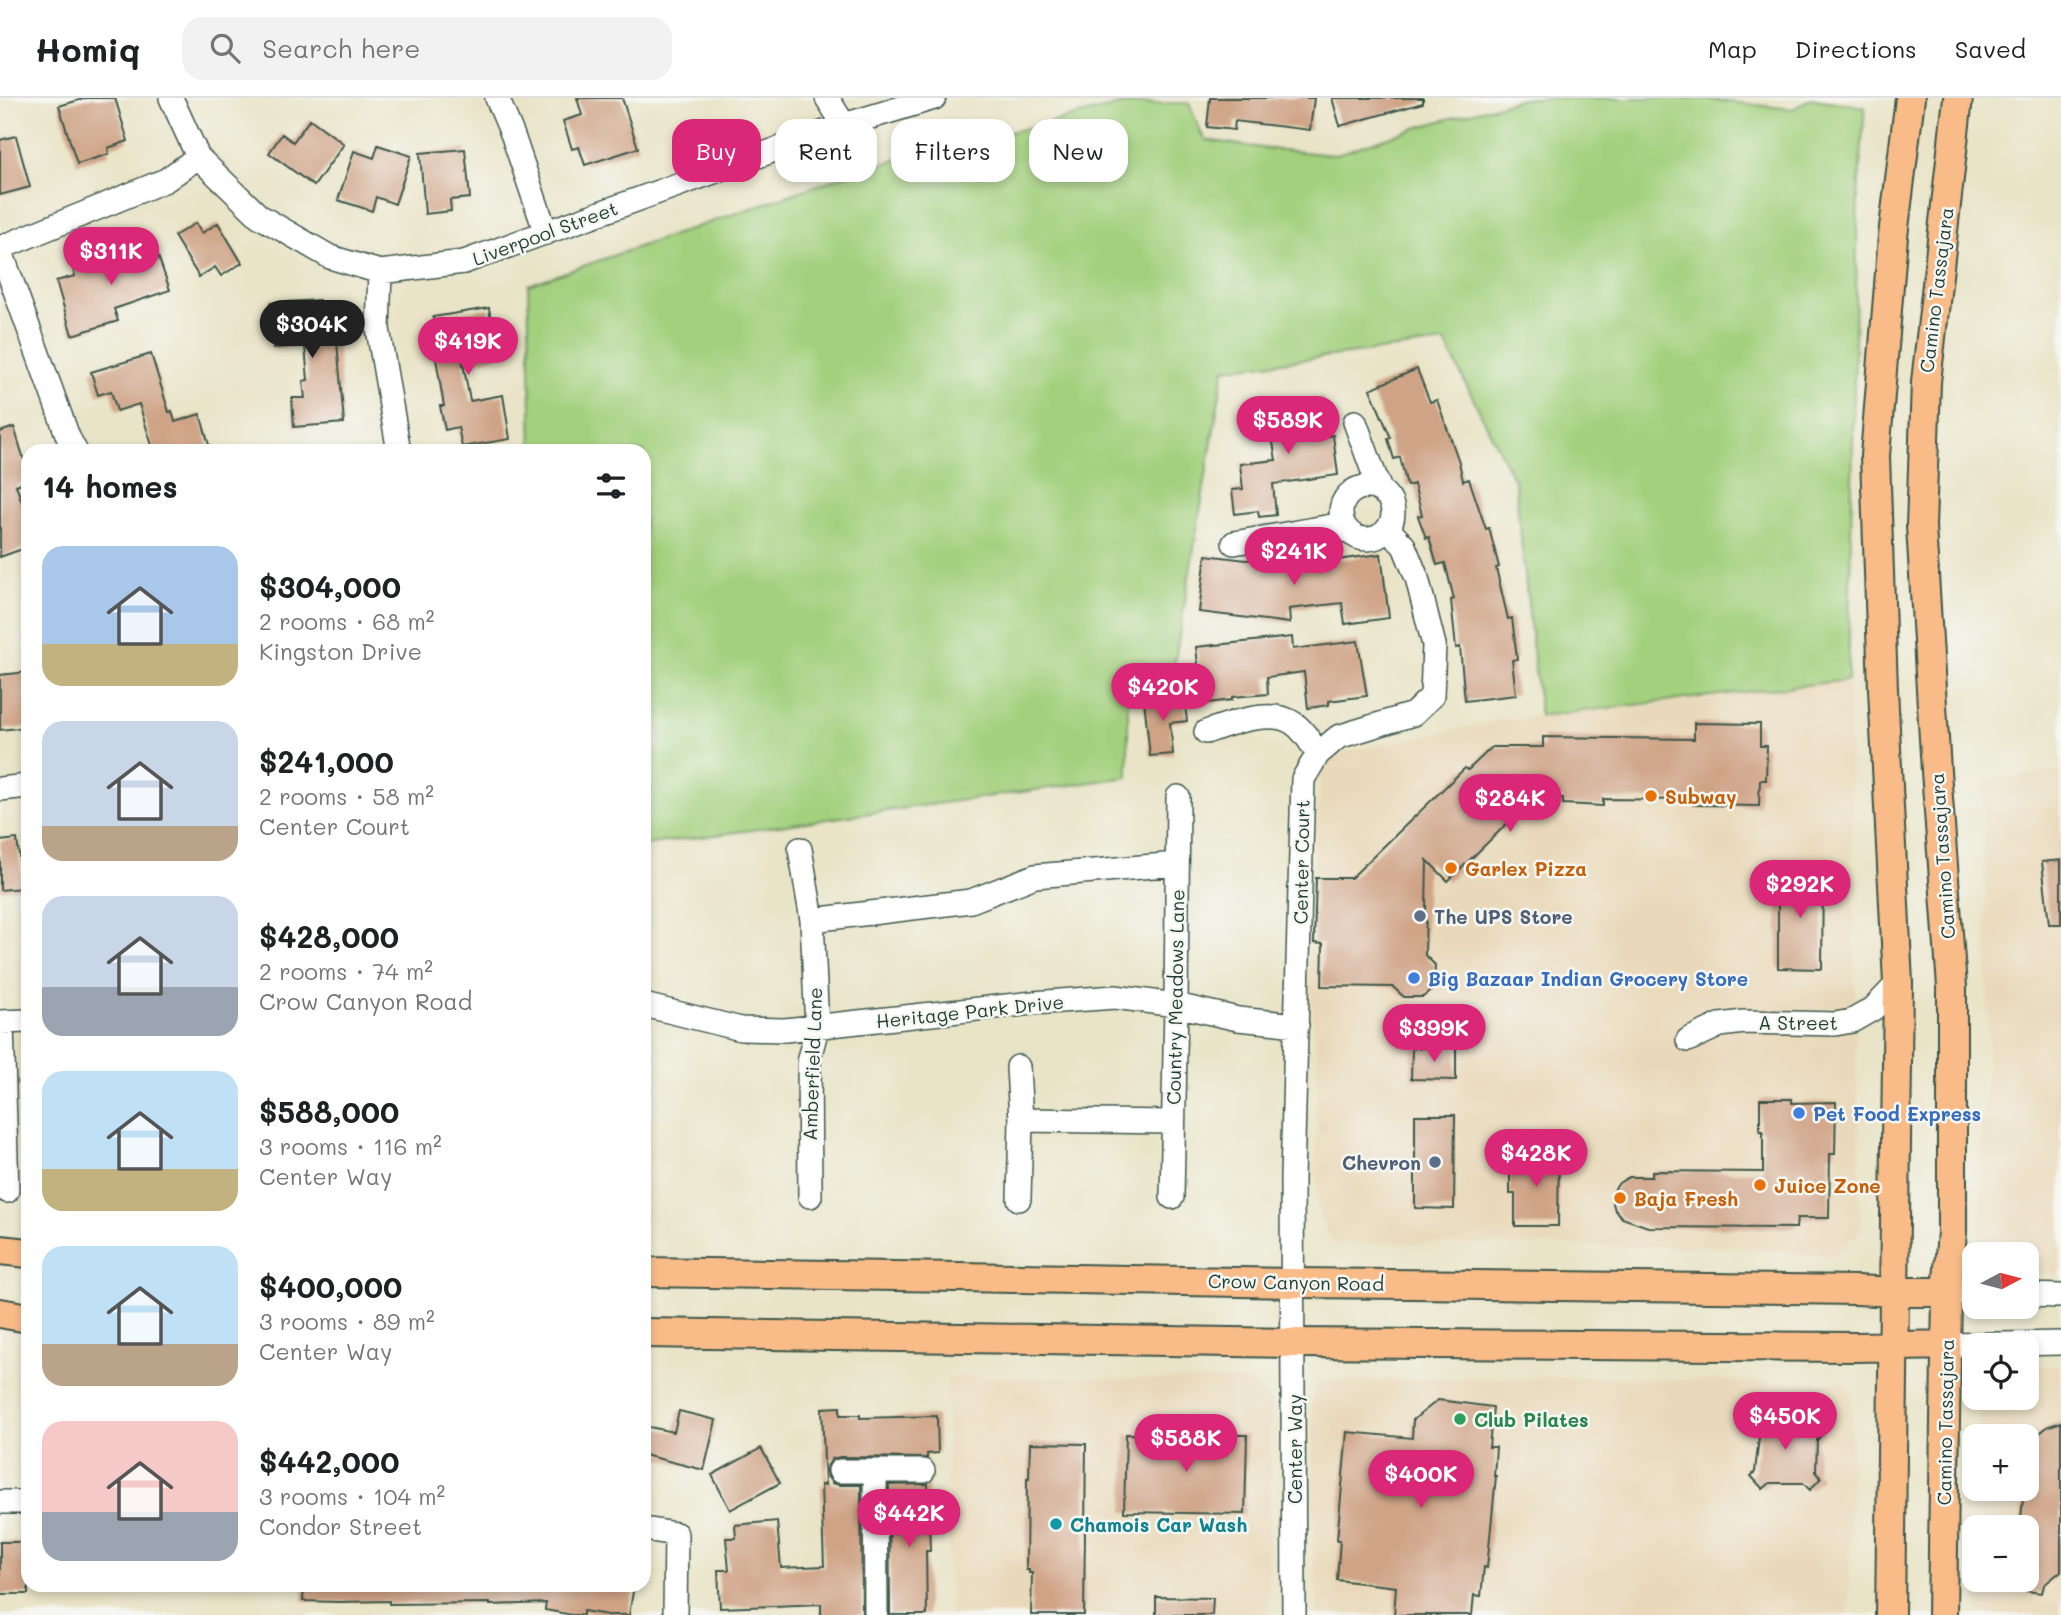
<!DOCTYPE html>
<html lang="en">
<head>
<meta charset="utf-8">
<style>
  :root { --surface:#fff; --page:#f2f2f2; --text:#202124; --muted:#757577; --line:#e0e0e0; --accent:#db2777 }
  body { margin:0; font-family:Mali,sans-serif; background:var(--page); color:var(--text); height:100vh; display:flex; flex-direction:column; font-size:26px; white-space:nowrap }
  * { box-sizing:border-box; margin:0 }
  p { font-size:23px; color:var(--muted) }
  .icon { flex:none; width:38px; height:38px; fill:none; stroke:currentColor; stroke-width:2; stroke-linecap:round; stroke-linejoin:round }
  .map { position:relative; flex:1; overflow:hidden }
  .drawer { position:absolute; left:21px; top:346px; width:630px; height:1148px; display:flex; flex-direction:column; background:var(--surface); border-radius:21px; box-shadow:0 4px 10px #0003 }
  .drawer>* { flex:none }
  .banner { position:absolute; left:672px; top:21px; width:665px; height:63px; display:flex; gap:14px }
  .needle { width:46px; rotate:83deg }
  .buttons { position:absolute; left:1962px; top:1144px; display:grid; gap:14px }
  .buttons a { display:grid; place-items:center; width:77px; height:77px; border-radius:14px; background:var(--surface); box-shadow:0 4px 10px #0003; font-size:35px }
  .price { position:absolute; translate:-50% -60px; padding:0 16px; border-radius:24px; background:var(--accent); color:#fff; font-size:23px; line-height:46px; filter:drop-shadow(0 2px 4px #0008) }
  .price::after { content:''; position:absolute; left:50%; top:42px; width:21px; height:16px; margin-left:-10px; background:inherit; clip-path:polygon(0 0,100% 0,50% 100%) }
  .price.current { background:#222; color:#fff }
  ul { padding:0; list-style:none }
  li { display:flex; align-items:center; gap:21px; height:175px; padding:0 21px }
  li span { display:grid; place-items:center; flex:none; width:196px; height:140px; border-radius:21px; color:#555 }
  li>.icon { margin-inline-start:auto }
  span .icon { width:84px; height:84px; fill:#fffc; stroke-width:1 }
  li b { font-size:30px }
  h2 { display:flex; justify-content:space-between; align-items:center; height:84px; padding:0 21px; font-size:30px }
  .chip { padding:0 24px; border-radius:21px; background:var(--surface); box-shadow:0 4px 10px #0003; font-size:24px; line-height:63px }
  .chip.current { background:var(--accent); color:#fff }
  header { display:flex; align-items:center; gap:42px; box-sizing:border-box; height:98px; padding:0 35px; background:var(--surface); border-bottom:2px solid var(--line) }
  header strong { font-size:33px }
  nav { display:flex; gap:38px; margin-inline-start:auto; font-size:24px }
  .search { width:490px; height:63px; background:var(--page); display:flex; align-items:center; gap:18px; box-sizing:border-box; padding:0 24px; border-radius:21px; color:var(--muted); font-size:26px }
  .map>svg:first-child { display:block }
  .built { fill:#e9d9ba }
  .green { fill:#a3d07d; stroke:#618658; stroke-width:2 }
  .building { fill:#cfa385 }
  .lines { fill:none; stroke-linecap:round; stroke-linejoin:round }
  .minor-casing { stroke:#3d564a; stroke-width:26 }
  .major-casing { stroke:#3d564a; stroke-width:32 }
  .minor { stroke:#fff; stroke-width:23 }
  .major { stroke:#f9bc89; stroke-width:28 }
  .food-dot { fill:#e8710a; stroke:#f6f6f2; stroke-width:2.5 }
  .service-dot { fill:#5c6f8a; stroke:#f6f6f2; stroke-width:2.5 }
  .shop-dot { fill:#3f7fe0; stroke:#f6f6f2; stroke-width:2.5 }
  .leisure-dot { fill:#2e9e5b; stroke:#f6f6f2; stroke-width:2.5 }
  .culture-dot { fill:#0f9aa8; stroke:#f6f6f2; stroke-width:2.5 }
  .labels { text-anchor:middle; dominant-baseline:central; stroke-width:5; stroke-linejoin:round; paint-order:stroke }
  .street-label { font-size:19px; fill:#1f3d34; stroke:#f6f6f2 }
  .food-label { font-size:19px; font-weight:bold; fill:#c56008; stroke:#f6f6f2; text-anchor:start }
  .service-label { font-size:19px; font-weight:bold; fill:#4e5e75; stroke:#f6f6f2; text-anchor:start }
  .shop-label { font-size:19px; font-weight:bold; fill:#366cbe; stroke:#f6f6f2; text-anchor:start }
  .leisure-label { font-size:19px; font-weight:bold; fill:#27864d; stroke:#f6f6f2; text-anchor:start }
  .culture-label { font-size:19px; font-weight:bold; fill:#0d838f; stroke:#f6f6f2; text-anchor:start }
</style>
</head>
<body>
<header>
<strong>Homiq</strong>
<div class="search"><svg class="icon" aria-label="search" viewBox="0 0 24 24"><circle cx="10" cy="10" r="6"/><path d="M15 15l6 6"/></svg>Search here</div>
<nav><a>Map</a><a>Directions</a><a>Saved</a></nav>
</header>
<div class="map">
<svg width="2061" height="1517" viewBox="0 0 2061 1517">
  <rect width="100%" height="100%" fill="#f6f6f2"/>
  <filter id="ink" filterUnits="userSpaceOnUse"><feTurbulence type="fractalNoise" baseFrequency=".0143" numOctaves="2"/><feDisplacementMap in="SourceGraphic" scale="14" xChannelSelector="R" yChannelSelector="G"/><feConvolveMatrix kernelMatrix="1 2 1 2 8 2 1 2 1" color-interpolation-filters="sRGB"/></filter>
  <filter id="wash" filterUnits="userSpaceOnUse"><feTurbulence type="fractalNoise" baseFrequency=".00686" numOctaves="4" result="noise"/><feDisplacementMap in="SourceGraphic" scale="28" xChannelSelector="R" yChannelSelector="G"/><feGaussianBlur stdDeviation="1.57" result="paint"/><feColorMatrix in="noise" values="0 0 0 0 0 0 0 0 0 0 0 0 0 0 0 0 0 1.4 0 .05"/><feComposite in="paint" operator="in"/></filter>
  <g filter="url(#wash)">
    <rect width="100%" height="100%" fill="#e9e4c7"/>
    <path class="built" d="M1848 582 1861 1132 1833 1158 1735 1149 1334 1145 1320 1122 1315 1068 1318 969 1308 883 1320 670 1334 657 1495 623 1657 607Z
      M2061 673V1175H2027L2026 1157H1979L1981 1021 1988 969 1983 682Z
      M2027 1267 2061 1268V1517H1978V1482H2026V1430H1979V1391H2026V1339H1979L1980 1300H2026Z
      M947 1279 1249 1282 1271 1304 1268 1517H949Z
      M1565 1279 1843 1285 1852 1299 1849 1517H1318L1314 1473 1312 1309 1317 1283Z"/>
    <path class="green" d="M1530 0H1693L1793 11 1811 0 1865 9 1858 97 1848 582 1540 618 1515 384 1445 244 1224 271 1170 592 1128 598V679L644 747V354L532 353 528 187 876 67 1124 6 1189 5 1200 33 1206 42 1262 50 1334 57 1419 29 1518 2Z"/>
    <g id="blocks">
      <path class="building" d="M86 0H115L128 43 108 50 109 56 77 66 59 8Z
        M577 0H622L638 50 585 67 579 49 572 51 563 23 582 17Z
        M1210 0H1314L1310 32 1235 23 1234 32 1207 29Z
        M1332 0H1423V5L1340 28Z
        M310 21 344 46 314 88 269 55 282 36 293 44Z
        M16 38 30 89 0 97V42Z
        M378 47 411 58 395 106 376 99 372 113 338 102 354 53 374 60Z
        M465 51 470 100 450 102 451 113 425 116 420 55Z
        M196 125 202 135 218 125 242 165 221 178 215 169 199 179 174 138Z
        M153 144 170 192 114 211 118 223 72 237 56 183 75 178 73 171 111 160 110 158Z
        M319 202 321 221 335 220 344 325 294 329 292 300H305L303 283 308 282 305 248 273 250 270 205Z
        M489 210 497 259 463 265 470 303 503 297 510 341 462 349 458 329 445 332 440 308H444L433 243 437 242 433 219Z
        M151 256 169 314 172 313 175 324 200 316 211 354H154L139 306 117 313 111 293 98 297 91 274Z
        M1417 271 1430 304 1437 302 1459 364 1463 383 1469 381 1486 431 1489 430 1499 469 1496 470 1508 521 1512 520 1517 561 1512 562 1516 597 1465 603 1460 549 1456 550 1451 502 1454 501 1445 465 1437 467 1429 439 1426 440 1418 418 1422 417 1414 386 1407 388 1400 359 1394 361 1388 341 1391 340 1370 291Z
        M1323 300 1329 338 1333 337 1338 377 1273 386 1276 417 1259 419 1258 413 1235 416 1232 392 1243 391 1240 366 1276 362 1267 309Z
        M14 329 28 375V383L16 387 28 422V449L0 459V334Z
        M1321 455 1322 464 1381 456 1389 520 1345 526 1342 505 1289 511 1290 525 1199 514 1206 457 1246 462 1269 460V461Z
        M1292 539 1293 551 1358 543 1367 598 1329 603V607L1308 610 1304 574 1267 579 1268 596 1232 599V602L1192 607 1189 576 1199 575 1196 549Z
        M28 574V629L0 632V577Z
        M1184 598 1187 623 1170 625 1173 656 1150 658 1144 602Z
        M1694 625 1760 626V648H1767L1766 682H1760L1759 708 1693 707V702L1603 701V708L1563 706V700L1499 701 1515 718 1448 783 1427 762 1425 857 1435 867 1434 890 1423 899H1404L1393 889 1322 888 1323 846 1314 845 1316 780H1351L1465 670 1468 672 1492 649H1543V639L1694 641Z
        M17 741 23 790 0 792V743Z
        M2061 762V826H2049L2042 764Z
        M1779 774H1823L1822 871 1778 870V804H1774V783H1778Z
        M1412 950H1456V982L1411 981Z
        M1760 1001H1792V1005L1836 1004 1835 1056H1830L1829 1120H1797L1796 1130 1648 1129 1622 1120 1615 1112 1612 1102 1614 1092 1619 1085 1629 1079H1652V1073L1763 1074V1033H1760Z
        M1415 1017H1455L1454 1111 1415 1110Z
        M1515 1056H1559L1558 1128H1515V1096H1510V1068L1515 1067Z
        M1438 1302 1493 1309 1489 1349H1496L1494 1378H1496L1487 1470 1484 1469 1481 1498 1474 1497 1472 1517H1394L1396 1489 1337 1482 1340 1442H1337L1347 1334 1412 1340 1413 1322Z
        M840 1309V1317H860V1320L937 1318 938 1355 927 1356V1360L840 1359 832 1361 828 1367 826 1372 828 1379 832 1385 840 1387H861L862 1517H821V1506L720 1510 718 1472H729L726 1440H736L735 1427 777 1423 781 1470 824 1468 821 1387H825L822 1310Z
        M1755 1310 1772 1327H1803L1811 1320 1824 1334 1817 1342 1816 1374 1821 1380 1810 1392 1803 1385H1770L1763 1391 1751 1378 1755 1374 1759 1339 1743 1322Z
        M679 1313 716 1322 704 1372 644 1357V1328L674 1334Z
        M2061 1324V1473L2044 1487 2042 1495 2026 1493V1430H2020L2024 1391H2026V1355L2039 1336 2047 1329Z
        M1126 1336 1247 1337 1245 1416 1124 1414Z
        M1030 1345 1086 1346 1084 1517H1031L1032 1475H1029V1472H1026L1027 1380H1029Z
        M761 1350 780 1385 730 1412 712 1377Z
        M928 1386 930 1453H926L927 1517H890L889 1387Z
        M0 1444H28V1496H0Z
        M304 1488H634L629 1517H608L583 1513V1517H573L545 1512 546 1505 490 1507V1505L389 1506V1503L338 1504 303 1503Z
        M1156 1499 1213 1500 1212 1517H1156Z"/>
    </g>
  </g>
  <g filter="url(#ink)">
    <use href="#blocks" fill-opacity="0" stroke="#3d564a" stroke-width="2"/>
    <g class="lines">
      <g class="minor-casing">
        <path id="minor" d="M171 0 198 59 259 118 330 159 380 174 464 164 844 27 934 0
          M497 0 513 38 546 135
          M827 0 844 27
          M0 150 166 82 198 59
          M0 151 68 339 76 354
          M380 174 378 231 399 354
          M1355 324 1380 392
          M1341 415a26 26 0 1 1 52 0a26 26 0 1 1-52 0Z
          M1234 445 1343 426
          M1206 634C1228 626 1271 610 1293 625 1304 632 1311 645 1318 656
          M0 691 28 688
          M800 751 812 822 817 930 809 960 810 1098
          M812 822 971 803 1035 778 1177 766
          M644 907 741 931 785 932 1033 905 1115 899 1176 907 1238 921 1297 927
          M0 924 28 923
          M2 925 7 1093
          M1688 942 1720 927 1744 924 1835 926 1852 923 1873 911 1898 885
          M1018 969 1021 1022 1019 1101
          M1021 1022 1173 1024
          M1172 1099 1176 907 1178 699
          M1947 1194 1974 1195
          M2026 1197 2061 1198
          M1946 1247 2061 1245
          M840 1373H923
          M875 1373 876 1517
          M0 1404H28
          M644 1431 676 1436 675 1517
          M1294 1517 1292 1081 1303 681 1318 656 1338 639 1413 616 1432 598 1434 547 1417 480 1404 448 1388 431"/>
      </g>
      <g class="major-casing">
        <path id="major" d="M0 1152 28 1155
          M644 1174C861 1176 1079 1182 1296 1185 1483 1187 1670 1188 1857 1192L1893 1194H1947
          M0 1215 28 1220
          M644 1235 1294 1245 1857 1249 1946 1247
          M1890 1517 1898 885 1883 591 1875 358 1893 138 1910 0
          M1942 1517 1947 1194 1952 1134V889L1936 673 1921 428 1926 284 1958 0"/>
      </g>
      <use href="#minor" class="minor"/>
      <use href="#major" class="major"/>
    </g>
  </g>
  <g class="food-dot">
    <circle cx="1651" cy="698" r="7"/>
    <circle cx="1451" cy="770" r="7"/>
    <circle cx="1760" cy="1087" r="7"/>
    <circle cx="1620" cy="1100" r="7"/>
  </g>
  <g class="service-dot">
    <circle cx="1420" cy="818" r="7"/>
    <circle cx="1435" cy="1064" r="7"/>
  </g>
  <g class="shop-dot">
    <circle cx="1414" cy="880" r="7"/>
    <circle cx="1799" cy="1015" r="7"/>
  </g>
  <circle class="leisure-dot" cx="1460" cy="1321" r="7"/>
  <circle class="culture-dot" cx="1056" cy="1426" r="7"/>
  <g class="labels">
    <g class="street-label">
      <text transform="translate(545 135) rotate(-20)">Liverpool Street</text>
      <text transform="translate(1936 192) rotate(-83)">Camino Tassajara</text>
      <text transform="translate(1942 758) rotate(-94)">Camino Tassajara</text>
      <text transform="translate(1301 764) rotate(-89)">Center Court</text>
      <text transform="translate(1175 899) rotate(-89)">Country Meadows Lane</text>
      <text transform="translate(970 913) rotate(-6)">Heritage Park Drive</text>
      <text x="1798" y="924">A Street</text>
      <text transform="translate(812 966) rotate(-88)">Amberfield Lane</text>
      <text transform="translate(1296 1184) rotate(1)">Crow Canyon Road</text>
      <text transform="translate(1945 1324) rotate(-89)">Camino Tassajara</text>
      <text transform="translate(1294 1351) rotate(-90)">Center Way</text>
    </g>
    <g class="food-label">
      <text x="1665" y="698">Subway</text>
      <text x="1465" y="770">Garlex Pizza</text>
      <text x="1774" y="1087">Juice Zone</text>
      <text x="1634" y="1100">Baja Fresh</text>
    </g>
    <g class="service-label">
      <text x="1434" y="818">The UPS Store</text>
      <text x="1421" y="1064" text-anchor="end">Chevron</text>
    </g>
    <g class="shop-label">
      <text x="1428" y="880">Big Bazaar Indian Grocery Store</text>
      <text x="1813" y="1015">Pet Food Express</text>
    </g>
    <g class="leisure-label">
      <text x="1474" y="1321">Club Pilates</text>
    </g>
    <g class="culture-label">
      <text x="1070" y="1426">Chamois Car Wash</text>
    </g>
  </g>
</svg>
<div class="buttons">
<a><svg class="needle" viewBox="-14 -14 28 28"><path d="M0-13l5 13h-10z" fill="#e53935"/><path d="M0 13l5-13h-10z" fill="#757577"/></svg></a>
<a><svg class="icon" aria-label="locate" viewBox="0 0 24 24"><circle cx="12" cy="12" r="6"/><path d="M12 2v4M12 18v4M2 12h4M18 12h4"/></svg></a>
<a>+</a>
<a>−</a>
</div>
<b class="price" style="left:111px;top:189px">$311K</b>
<b class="price current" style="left:312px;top:262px">$304K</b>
<b class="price" style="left:468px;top:279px">$419K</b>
<b class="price" style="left:1288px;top:358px">$589K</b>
<b class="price" style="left:1294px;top:489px">$241K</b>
<b class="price" style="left:1163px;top:625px">$420K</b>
<b class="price" style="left:1510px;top:736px">$284K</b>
<b class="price" style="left:1800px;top:822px">$292K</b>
<b class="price" style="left:1434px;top:966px">$399K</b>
<b class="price" style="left:1536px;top:1091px">$428K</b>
<b class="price" style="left:1785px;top:1354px">$450K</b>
<b class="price" style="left:1186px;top:1376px">$588K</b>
<b class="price" style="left:1421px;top:1412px">$400K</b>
<b class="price" style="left:909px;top:1451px">$442K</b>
<div class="banner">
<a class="chip current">Buy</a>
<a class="chip">Rent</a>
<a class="chip">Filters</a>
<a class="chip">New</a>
</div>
<section class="drawer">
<h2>14 homes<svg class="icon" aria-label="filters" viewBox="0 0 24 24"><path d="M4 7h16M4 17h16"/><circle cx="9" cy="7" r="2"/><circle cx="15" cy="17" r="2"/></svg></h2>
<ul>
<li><span style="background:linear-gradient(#a9c7e8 70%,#c2b280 0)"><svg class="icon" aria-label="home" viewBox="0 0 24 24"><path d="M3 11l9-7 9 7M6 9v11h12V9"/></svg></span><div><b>$304,000</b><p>2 rooms · 68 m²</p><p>Kingston Drive</p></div></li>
<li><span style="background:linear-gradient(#c9d6e8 75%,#b9a48a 0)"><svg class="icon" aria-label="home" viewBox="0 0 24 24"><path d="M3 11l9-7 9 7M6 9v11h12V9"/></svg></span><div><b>$241,000</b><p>2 rooms · 58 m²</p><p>Center Court</p></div></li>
<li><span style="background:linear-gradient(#c9d6e8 65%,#9aa5b1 0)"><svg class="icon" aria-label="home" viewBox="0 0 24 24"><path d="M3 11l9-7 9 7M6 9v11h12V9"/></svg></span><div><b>$428,000</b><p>2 rooms · 74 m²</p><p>Crow Canyon Road</p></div></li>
<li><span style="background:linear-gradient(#bfe0f5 70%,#c2b280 0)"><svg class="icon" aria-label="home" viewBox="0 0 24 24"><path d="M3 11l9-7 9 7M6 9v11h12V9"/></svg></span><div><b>$588,000</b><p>3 rooms · 116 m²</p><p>Center Way</p></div></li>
<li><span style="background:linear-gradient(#bfe0f5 70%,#b9a48a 0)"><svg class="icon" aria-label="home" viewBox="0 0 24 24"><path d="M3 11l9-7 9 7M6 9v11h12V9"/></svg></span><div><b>$400,000</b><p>3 rooms · 89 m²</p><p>Center Way</p></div></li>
<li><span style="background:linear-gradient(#f6c9c9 65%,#9aa5b1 0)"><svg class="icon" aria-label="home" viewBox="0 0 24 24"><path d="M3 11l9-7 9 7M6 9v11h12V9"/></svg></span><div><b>$442,000</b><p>3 rooms · 104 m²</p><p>Condor Street</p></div></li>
</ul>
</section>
</div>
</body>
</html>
